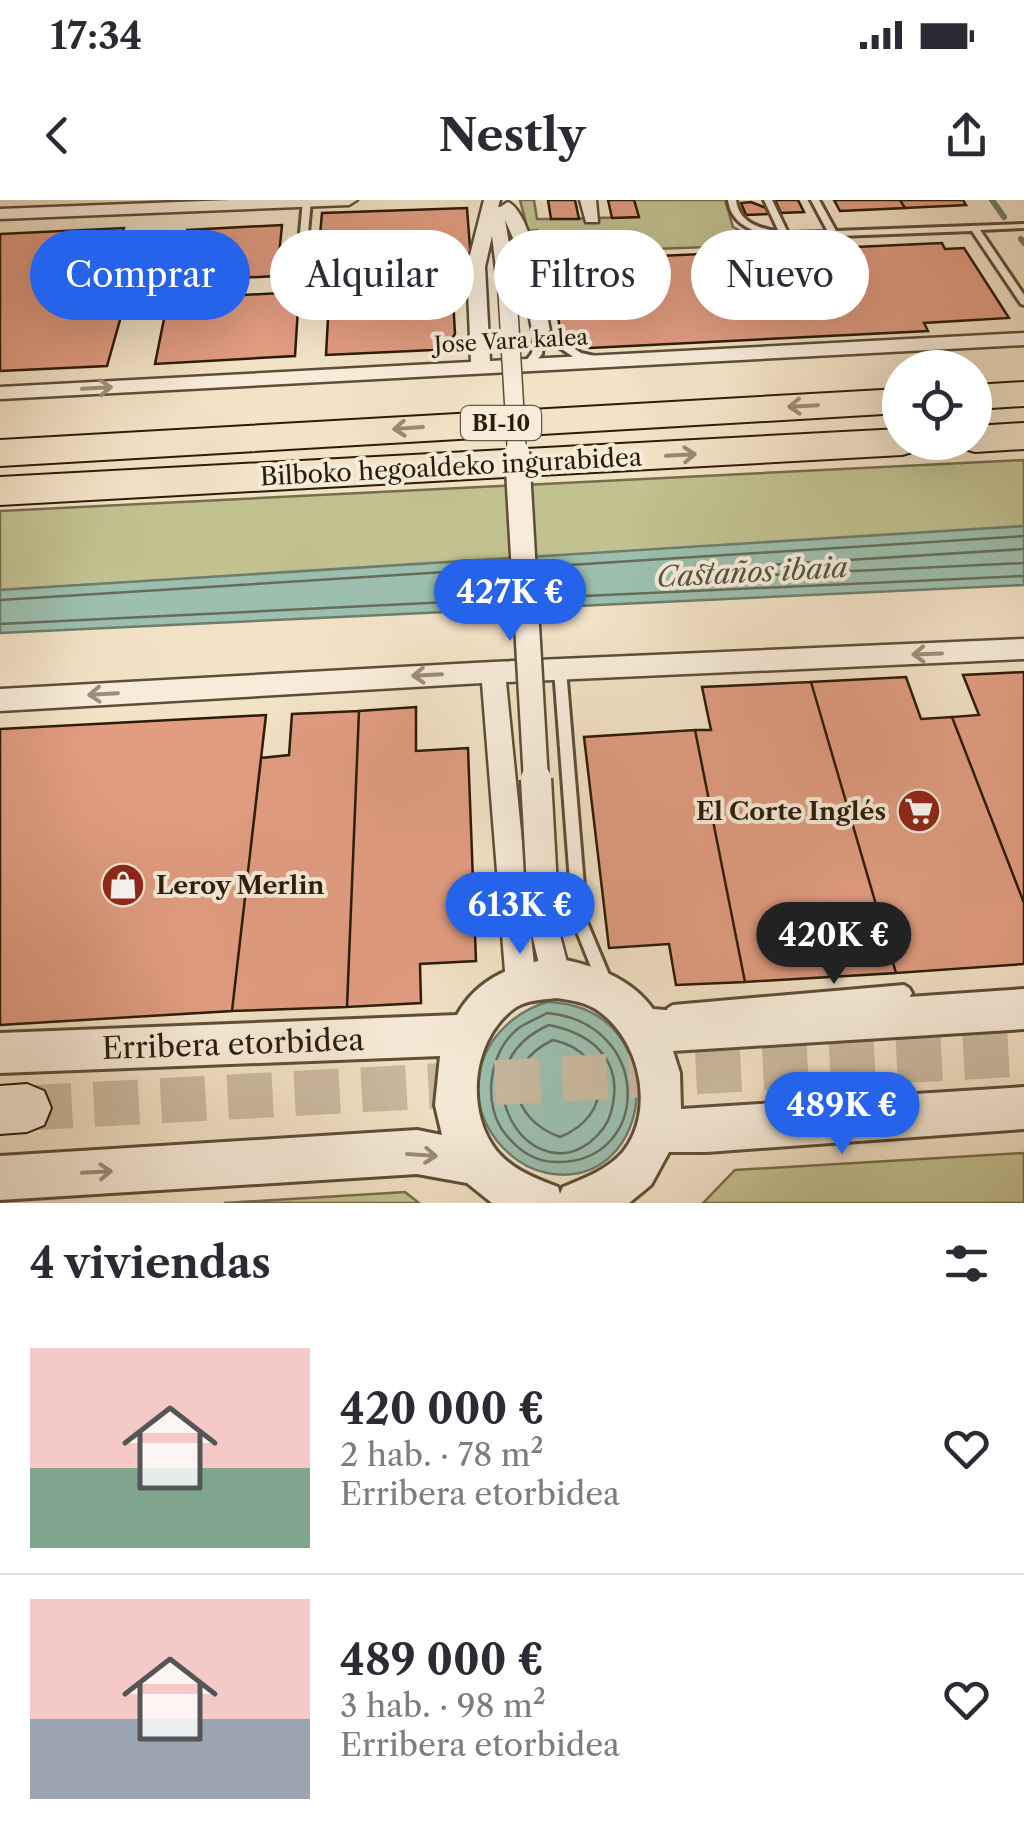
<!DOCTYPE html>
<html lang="es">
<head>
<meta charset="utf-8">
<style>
  :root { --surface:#fff; --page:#f7f7f7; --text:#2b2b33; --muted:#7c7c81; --line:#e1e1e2; --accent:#2563eb }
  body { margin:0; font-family:"Libre Caslon Text",serif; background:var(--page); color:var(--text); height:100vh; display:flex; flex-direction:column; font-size:38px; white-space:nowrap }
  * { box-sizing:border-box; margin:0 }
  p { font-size:32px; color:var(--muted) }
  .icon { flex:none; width:55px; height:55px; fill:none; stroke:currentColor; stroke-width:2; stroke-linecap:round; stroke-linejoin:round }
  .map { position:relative; height:1003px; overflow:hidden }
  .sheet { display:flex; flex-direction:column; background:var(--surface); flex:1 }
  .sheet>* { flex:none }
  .banner { position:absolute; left:30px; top:30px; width:965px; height:90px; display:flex; gap:20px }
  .fabs { position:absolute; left:882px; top:150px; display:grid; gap:20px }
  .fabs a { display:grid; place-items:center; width:110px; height:110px; border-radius:50%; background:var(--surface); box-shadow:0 10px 40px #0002; font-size:50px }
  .price { position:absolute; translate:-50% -85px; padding:0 22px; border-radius:35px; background:var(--accent); color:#fff; font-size:32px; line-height:65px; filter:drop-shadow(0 2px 5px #0008) }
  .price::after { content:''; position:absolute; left:50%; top:60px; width:30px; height:22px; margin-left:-15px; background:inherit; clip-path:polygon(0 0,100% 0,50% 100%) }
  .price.current { background:#222; color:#fff }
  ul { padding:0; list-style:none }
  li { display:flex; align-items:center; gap:30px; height:250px; padding:0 30px }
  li+li { border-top:2px solid var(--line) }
  li span { display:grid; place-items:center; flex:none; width:280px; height:200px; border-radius:0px; color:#555 }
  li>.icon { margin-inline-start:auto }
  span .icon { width:120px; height:120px; fill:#fffc; stroke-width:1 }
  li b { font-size:42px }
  h2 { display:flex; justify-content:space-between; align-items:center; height:120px; padding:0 30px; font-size:42px }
  .pill { padding:0 35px; border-radius:45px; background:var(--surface); box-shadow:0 10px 40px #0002; font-size:35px; line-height:90px }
  .pill.current { background:var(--accent); color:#fff }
  .status { display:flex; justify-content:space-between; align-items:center; height:70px; padding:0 50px; background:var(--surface); direction:ltr }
  .status svg { height:28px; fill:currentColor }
  header { display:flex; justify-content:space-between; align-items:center; height:130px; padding:0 30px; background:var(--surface); font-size:45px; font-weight:700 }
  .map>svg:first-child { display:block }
  .green { fill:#c2c190; stroke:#776e4c; stroke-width:2.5 }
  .water { fill:#9cbfaf; stroke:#6f7e6c; stroke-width:2.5 }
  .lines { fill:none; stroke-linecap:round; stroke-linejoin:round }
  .shore { stroke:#646e5b; stroke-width:2.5 }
  .stream { stroke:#6f7e6c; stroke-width:6 }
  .building { fill:#e19c81; stroke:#2c1c07; stroke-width:2.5 }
  .secondary-tunnel { stroke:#cabaa0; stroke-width:45; stroke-dasharray:45 22; stroke-linecap:butt }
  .service-casing { stroke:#5e4e37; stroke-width:6 }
  .minor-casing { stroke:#5e4e37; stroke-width:5 }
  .tertiary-casing { stroke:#5e4e37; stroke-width:6 }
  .secondary-casing { stroke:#2c1c07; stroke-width:4 }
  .motorway-casing { stroke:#2c1c07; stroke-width:4 }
  .service { fill:#f7ecda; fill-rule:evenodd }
  .minor { fill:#f7ecda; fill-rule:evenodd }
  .tertiary { fill:#f7ecda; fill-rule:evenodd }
  .secondary { fill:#f7ecda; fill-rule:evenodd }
  .motorway { fill:#f2e2c6; fill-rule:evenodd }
  .minor-bridge-far2-casing { stroke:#5e4e37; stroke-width:21; stroke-linecap:butt }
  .minor-bridge-far1-casing { stroke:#5e4e37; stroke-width:29; stroke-linecap:butt }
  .minor-bridge-casing { stroke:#5e4e37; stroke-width:35; stroke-linecap:butt }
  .minor-bridge-far2 { stroke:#f7ecda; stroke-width:18 }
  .minor-bridge-far1 { stroke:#f7ecda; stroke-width:24 }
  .minor-bridge { stroke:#f7ecda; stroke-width:30 }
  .oneway { stroke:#9c8e7b }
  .oneway2 { stroke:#998970 }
  .labels { text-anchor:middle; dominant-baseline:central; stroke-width:8; stroke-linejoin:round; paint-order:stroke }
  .far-street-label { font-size:22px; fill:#2c1c07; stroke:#f7ecda }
  .shield { fill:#f7ecda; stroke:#695a46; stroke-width:2.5 }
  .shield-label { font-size:22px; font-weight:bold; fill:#2c1c07 }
  .street-label { font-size:25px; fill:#2c1c07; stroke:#f7ecda }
  .poi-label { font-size:25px; font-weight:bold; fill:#2c1c07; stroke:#f7ecda; text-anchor:end }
  .water-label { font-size:28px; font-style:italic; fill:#535542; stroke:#f7ecda }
  .near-street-label { font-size:30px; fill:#2c1c07; stroke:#f7ecda }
</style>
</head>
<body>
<div class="status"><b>17:34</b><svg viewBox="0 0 49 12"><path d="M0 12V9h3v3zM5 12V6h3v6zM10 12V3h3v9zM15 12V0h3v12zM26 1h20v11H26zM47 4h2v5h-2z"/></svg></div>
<header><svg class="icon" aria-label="back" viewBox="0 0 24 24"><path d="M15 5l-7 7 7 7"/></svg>Nestly<svg class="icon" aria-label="share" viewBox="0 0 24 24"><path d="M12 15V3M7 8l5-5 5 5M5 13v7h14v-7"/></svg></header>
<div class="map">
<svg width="1024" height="1003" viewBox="0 0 1024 1003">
  <rect width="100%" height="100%" fill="#f2e2c6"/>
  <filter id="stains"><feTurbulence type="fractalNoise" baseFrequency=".002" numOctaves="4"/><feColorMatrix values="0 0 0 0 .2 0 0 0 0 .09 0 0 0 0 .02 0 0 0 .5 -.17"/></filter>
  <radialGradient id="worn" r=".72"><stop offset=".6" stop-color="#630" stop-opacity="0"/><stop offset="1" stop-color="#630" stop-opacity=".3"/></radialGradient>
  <path class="green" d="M520 0H534L537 19H551L638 17 634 0H725L733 27 767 45 544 53 535 44 544 42 537 30 528 31Z
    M1024 260V330L0 390V311Z
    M1024 953V1003H703L735 970Z
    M405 992 419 1003H224Z"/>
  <path class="water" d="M1024 326V385L0 433V390Z
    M547 802C677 806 656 994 547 973 526 969 511 958 497 941 455 887 486 821 547 802Z"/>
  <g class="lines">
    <path class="shore" d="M1024 349 768 365 764 370 769 375 1024 363
      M538 367 1024 336
      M540 398 1024 376
      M0 400 509 368
      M0 424 511 399
      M547 813C653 823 652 961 559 962 537 963 521 953 507 936 481 907 488 850 520 827 528 822 538 818 547 813Z
      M549 825C594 834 625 862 611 912 608 925 599 935 589 943 526 989 454 867 549 825Z
      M553 840C611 853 615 915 560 937 508 918 501 864 553 840Z"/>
    <path class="stream" d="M992 0 1004 17
      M1021 39 1024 43"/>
  </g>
  <path class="building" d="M548 0H575L579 19H551Z
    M608 0H634L639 17 612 18Z
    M775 0H798L804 12 781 13Z
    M834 0H900L905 8 840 11Z
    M900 0H963L966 5 905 8Z
    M751 2 766 8 768 14 746 15 741 3Z
    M467 8 472 74 316 80 322 13Z
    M282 25 277 76 177 81 187 30Z
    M124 28 107 82 131 81 107 166 0 171V34Z
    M942 43 945 49 964 48 1009 118 924 123 928 131 590 148 566 137 560 129 549 61Z
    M452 81 455 134 448 144 433 150 326 155 329 100 336 90Z
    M299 92 295 156 155 164 168 99Z
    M1024 472V703L952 517 979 515 963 475Z
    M906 477 921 519 952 517 1024 703V764L896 773 811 482Z
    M811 482 896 773 745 782 695 530H711L702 487Z
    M416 507V551L468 548 476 761 420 764 421 803 347 807 359 511Z
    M359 511 347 807 232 811 261 558 289 555 292 514Z
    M266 515 232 811 0 825V529Z
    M695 530 745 782 676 785 669 744 609 748 584 537Z"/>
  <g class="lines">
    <path class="secondary-tunnel" d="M27 908 1024 854"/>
    <g class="service-casing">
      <path id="service" d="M303 0H311L304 77 300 80 296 77Z
        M728 0H736C739 23 759 28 779 32L764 0H772L788 33 828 32 811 0H819L836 31 1024 24V28L980 30 1024 95V105L1021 104 972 31 785 38C761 34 732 29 728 0Z
        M541 127 581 153 599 157 601 159 596 162 575 158 544 137 542 154 531 167H525L523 165 532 153 536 130Z
        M560 464 564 465 566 469 587 722 612 782 609 787 604 790 599 787 573 722 554 469 556 465Z
        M904 785 909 788 912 793 909 798 904 801 673 821 668 818 665 813 668 808 673 805Z"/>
    </g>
    <g class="minor-casing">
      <path id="minor" d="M230 0H357L349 5 0 19V9Z
        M484 0H500L498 7H500L508 2C534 15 544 102 550 130L541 136 532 130 517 47 505 20 516 85 507 90 498 85 492 36 485 67 490 161 1024 133V145L0 199V187L471 162 467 67Z
        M580 0H596L598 22H586Z
        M1024 439V459L506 482 530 721 534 712 544 708 554 712 571 778 567 789 556 793 545 789 530 726 536 784 532 795 521 799 510 795 506 784 482 483 0 511V489L493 462Z"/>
    </g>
    <g class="tertiary-casing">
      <path id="tertiary" d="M556 758C593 765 630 777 653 809L690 812 1024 789V829L673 851 680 873 681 909 1024 887V929L707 952H669L651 985 629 1003H492L467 983 417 974 0 1000V956L417 930 442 935 435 905 440 856 0 873V833L457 815C478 777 515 764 556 758ZM556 798C571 800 587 802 600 812 640 841 656 911 623 952 607 970 585 978 563 987L560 994 558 987C534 978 508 968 493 946 466 906 473 841 512 810 524 800 541 800 556 798Z"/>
    </g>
    <g class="secondary-casing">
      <path id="secondary" d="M27 884 44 891 51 908 44 925 27 932 0 934V886Z"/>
    </g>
    <g class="motorway-casing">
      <path id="motorway" d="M1024 182V206L975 209V185Z
        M900 189V213L0 266V240Z
        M1024 223V249L975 252 961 248 958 242H975V226Z
        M900 229V242H921L916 251 902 255 0 305V277Z"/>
    </g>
    <use href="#service" class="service"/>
    <use href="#minor" class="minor"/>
    <use href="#tertiary" class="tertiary"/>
    <use href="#secondary" class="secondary"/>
    <use href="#motorway" class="motorway"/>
    <g class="minor-bridge-far2-casing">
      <path id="minor-bridge-far2" d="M507 85 517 254"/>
    </g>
    <g class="minor-bridge-far1-casing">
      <path id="minor-bridge-far1" d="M517 252 536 581"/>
    </g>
    <g class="minor-bridge-casing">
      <path id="minor-bridge" d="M536 579 544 722"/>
    </g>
    <use href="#minor-bridge-far2" class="minor-bridge-far2"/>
    <use href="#minor-bridge-far1" class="minor-bridge-far1"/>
    <use href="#minor-bridge" class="minor-bridge"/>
  </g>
  <defs><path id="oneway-shaft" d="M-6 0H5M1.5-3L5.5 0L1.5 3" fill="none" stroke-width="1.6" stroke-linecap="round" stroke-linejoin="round" transform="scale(2.5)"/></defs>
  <g class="oneway">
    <use href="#oneway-shaft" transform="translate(97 188) rotate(-3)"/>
    <use href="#oneway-shaft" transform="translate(927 454) rotate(178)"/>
    <use href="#oneway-shaft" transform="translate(427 475) rotate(177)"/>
    <use href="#oneway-shaft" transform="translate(103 494) rotate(177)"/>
    <use href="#oneway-shaft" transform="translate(422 955) rotate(4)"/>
    <use href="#oneway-shaft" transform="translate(97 972) rotate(-3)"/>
  </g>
  <g class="oneway2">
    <use href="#oneway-shaft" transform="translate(803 206) rotate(177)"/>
    <use href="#oneway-shaft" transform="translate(408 228) rotate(176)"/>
    <use href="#oneway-shaft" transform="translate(681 255) rotate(-3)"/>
  </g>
  <defs>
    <g id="supermarket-disc" transform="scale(2.25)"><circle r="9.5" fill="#8f2418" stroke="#f7ecda"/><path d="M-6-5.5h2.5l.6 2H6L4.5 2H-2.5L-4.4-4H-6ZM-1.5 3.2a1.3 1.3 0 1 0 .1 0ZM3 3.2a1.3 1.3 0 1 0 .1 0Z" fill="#fff"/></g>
    <g id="shop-disc" transform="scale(2.25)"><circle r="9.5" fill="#8f2418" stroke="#f7ecda"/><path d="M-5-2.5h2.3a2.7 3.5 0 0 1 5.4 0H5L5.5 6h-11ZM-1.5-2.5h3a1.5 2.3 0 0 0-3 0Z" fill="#fff"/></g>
  </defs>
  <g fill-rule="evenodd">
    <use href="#supermarket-disc" x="919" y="611"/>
    <use href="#shop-disc" x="123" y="685"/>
  </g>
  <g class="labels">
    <g class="far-street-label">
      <text transform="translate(511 141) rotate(-3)">Jose Vara kalea</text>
    </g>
    <rect class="shield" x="461" y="206" width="80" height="34" rx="8"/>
    <g class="shield-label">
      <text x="501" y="223">BI-10</text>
    </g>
    <g class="street-label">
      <text transform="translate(451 267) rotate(-3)">Bilboko hegoaldeko ingurabidea</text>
    </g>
    <g class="poi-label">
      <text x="886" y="611">El Corte Inglés</text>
      <text x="156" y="685" text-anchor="start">Leroy Merlin</text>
    </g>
    <g class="water-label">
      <text transform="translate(752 372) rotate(-3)">Castaños ibaia</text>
    </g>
    <g class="near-street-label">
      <text transform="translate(233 844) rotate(-2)">Erribera etorbidea</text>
    </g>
  </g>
  <rect width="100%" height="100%" filter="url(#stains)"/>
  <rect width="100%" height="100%" fill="url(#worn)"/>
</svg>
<div class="fabs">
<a><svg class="icon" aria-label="locate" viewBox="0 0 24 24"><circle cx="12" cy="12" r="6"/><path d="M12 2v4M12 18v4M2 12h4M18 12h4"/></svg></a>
</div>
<b class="price" style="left:510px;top:444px">427K €</b>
<b class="price" style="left:520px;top:757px">613K €</b>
<b class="price current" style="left:834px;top:787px">420K €</b>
<b class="price" style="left:842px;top:957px">489K €</b>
<div class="banner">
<a class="pill current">Comprar</a>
<a class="pill">Alquilar</a>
<a class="pill">Filtros</a>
<a class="pill">Nuevo</a>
</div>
</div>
<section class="sheet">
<h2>4 viviendas<svg class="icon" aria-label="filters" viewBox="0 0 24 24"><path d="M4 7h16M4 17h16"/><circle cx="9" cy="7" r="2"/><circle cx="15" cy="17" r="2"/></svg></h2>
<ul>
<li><span style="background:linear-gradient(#f6c9c9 60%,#7fa58c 0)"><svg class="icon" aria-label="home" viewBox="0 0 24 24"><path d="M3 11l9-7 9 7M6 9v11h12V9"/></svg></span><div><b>420 000 €</b><p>2 hab. · 78 m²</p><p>Erribera etorbidea</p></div><svg class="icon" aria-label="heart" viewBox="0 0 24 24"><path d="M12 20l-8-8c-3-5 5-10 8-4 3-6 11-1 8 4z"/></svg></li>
<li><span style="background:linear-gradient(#f6c9c9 60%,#9aa5b1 0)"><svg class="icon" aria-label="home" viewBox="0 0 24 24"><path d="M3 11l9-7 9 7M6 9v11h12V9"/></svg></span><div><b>489 000 €</b><p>3 hab. · 98 m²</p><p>Erribera etorbidea</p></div><svg class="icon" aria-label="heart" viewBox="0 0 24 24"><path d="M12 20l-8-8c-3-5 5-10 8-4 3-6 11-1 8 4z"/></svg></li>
</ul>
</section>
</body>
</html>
